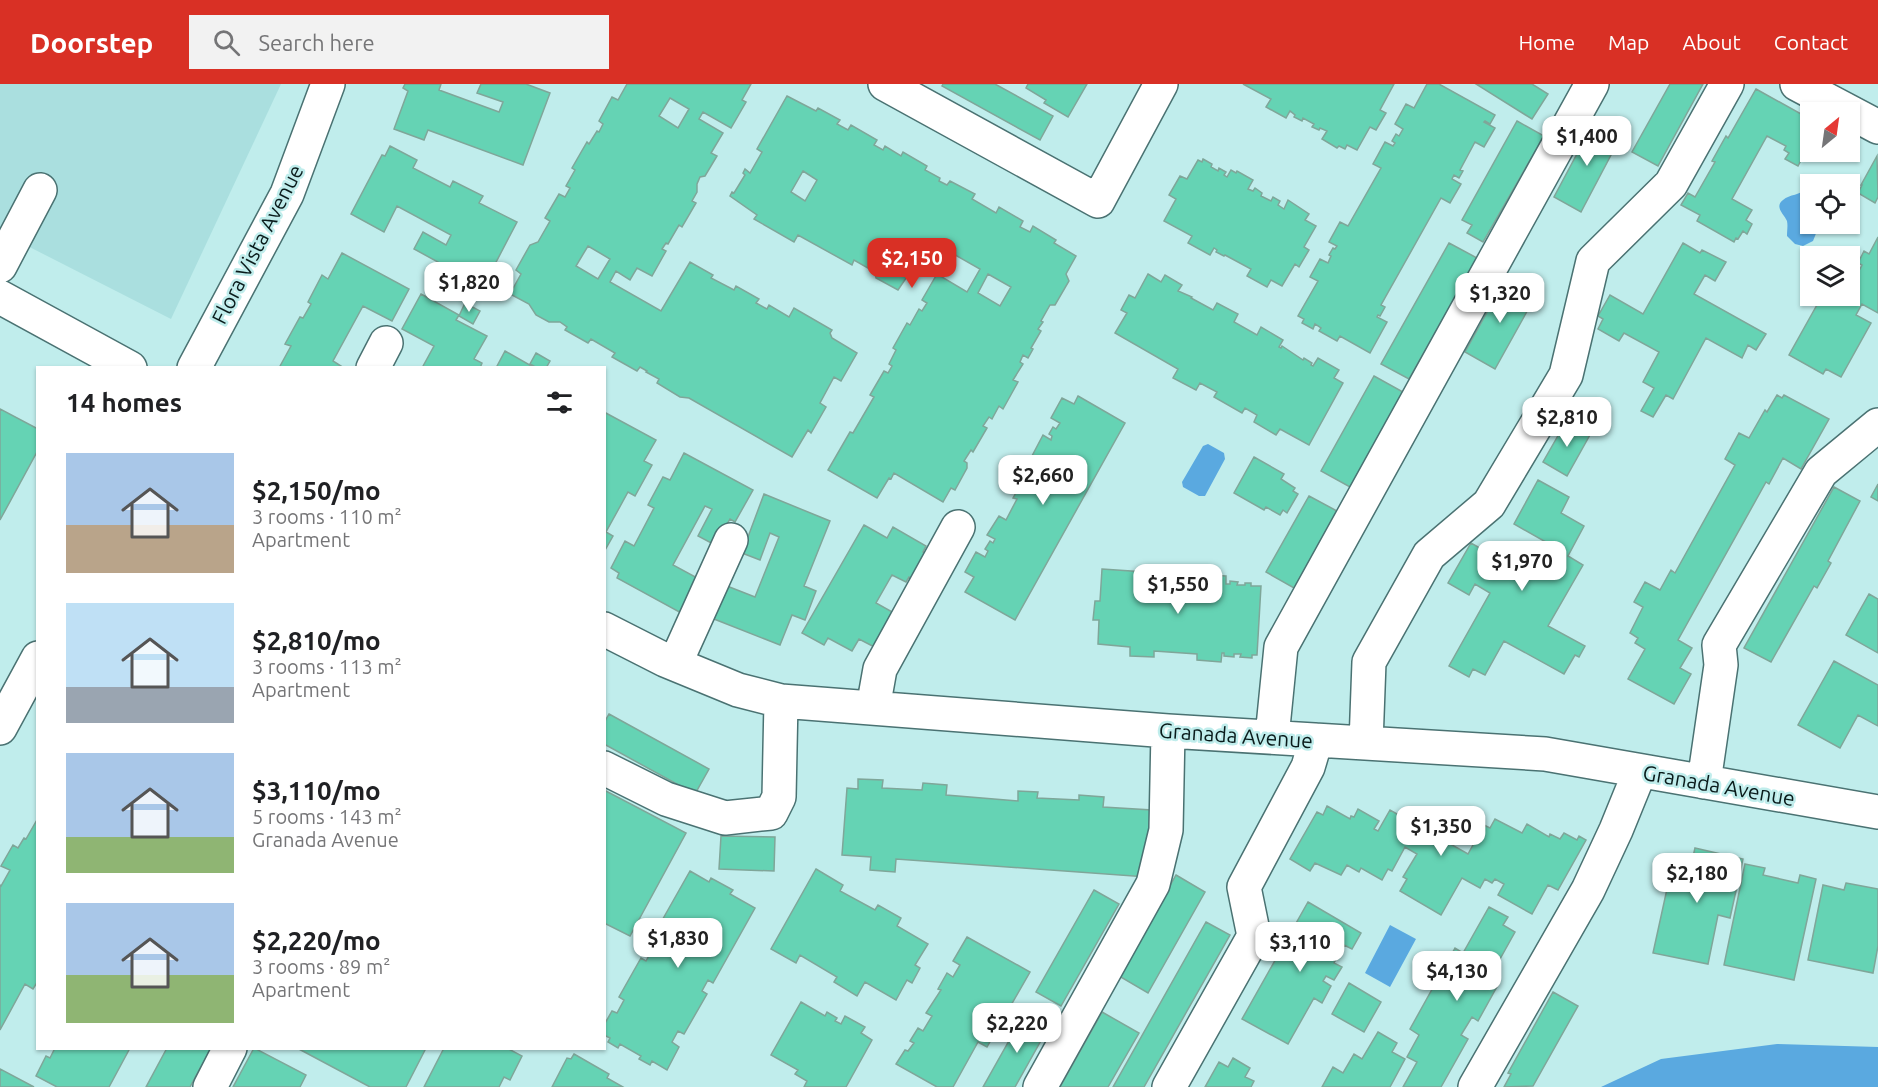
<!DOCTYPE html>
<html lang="en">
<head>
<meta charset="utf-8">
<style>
  :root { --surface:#fff; --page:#f2f2f2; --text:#202124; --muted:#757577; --accent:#d93025 }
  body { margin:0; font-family:Ubuntu,sans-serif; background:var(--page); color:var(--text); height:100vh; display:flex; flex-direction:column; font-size:22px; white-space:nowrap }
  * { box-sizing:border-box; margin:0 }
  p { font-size:20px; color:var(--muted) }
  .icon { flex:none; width:33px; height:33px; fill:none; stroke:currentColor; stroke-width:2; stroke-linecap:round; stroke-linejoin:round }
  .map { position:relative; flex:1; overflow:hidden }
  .sheet { position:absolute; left:36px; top:282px; width:570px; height:684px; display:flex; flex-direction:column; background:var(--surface); border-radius:0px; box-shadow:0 2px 4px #0004 }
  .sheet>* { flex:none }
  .needle { width:39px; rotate:29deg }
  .buttons { position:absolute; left:1800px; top:18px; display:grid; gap:12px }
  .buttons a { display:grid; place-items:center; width:60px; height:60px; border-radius:0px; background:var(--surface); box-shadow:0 2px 4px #0004; font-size:30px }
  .price { position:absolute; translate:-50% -51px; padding:0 14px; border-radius:12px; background:#fff; color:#222; font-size:20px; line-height:39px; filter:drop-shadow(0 2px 3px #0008) }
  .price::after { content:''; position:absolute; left:50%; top:36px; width:18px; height:14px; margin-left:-9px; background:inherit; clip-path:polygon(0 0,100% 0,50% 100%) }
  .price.current { background:var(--accent); color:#fff }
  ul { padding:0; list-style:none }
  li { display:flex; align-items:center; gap:18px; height:150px; padding:0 30px }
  li span { display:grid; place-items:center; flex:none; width:168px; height:120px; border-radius:0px; color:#555 }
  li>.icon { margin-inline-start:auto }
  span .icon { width:72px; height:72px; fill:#fffc; stroke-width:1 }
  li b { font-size:26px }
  h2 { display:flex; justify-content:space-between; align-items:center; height:72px; padding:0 30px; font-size:26px }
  header { display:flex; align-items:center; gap:36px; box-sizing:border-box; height:84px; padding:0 30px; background:var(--accent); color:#fff }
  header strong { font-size:28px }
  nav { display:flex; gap:33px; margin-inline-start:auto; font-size:21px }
  .search { width:420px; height:54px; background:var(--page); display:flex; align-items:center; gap:15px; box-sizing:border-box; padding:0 21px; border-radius:0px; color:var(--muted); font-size:22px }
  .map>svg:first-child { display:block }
  .built { fill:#aadfdf }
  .water { fill:#5aa9e0 }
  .building { fill:#65d3b4; stroke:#7fa699; stroke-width:1.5; fill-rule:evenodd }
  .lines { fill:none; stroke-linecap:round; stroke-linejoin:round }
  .minor-casing { stroke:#4a7272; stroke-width:36 }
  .minor { stroke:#fff; stroke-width:33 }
  .labels { text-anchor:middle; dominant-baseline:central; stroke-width:5; stroke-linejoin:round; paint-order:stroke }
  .street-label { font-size:21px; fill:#0a1b1b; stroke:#c0edec }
</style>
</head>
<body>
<header>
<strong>Doorstep</strong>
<div class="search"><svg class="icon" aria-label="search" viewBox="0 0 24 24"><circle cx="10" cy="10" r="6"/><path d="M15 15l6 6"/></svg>Search here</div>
<nav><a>Home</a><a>Map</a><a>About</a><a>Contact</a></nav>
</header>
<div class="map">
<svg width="1878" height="1003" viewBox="0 0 1878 1003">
  <rect width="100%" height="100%" fill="#c0edec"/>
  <path class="built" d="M0 0H281L171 235 0 148Z"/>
  <path class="water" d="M1809 103 1810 140H1817V147L1813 157 1803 162 1795 160 1787 152C1787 146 1788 142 1787 137 1784 130 1774 123 1783 116 1790 110 1799 112 1809 103Z
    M1208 360 1224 369 1225 375 1205 412H1199L1183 403 1182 398 1203 362Z
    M1390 841 1416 855 1390 903 1365 889Z
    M1777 960 1878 963V1003H1601L1661 975Z"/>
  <path class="building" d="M405 0H441L439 6 499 28 503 18 477 9 481 0H526L550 9 523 81 428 46 424 56 394 45 408 7 403 4Z
    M627 0H751L742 16 746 18 731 44 703 28 699 35 723 49 711 69 717 72 705 92 700 93 697 100V108L692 117 696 119 682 143 679 141 668 160 666 159 662 165 666 167 652 192 637 184 630 196 616 187 610 198 661 227 690 178 713 191 711 194 734 206 736 202 759 215 756 219 767 225 769 221 789 233 794 224 832 246 830 249 832 254 857 269 841 297 834 293 820 319 826 323 811 349 808 346 792 373 689 314 680 313 657 299 659 295 646 288 647 287 640 283 637 287 612 273 615 269 591 255 588 259 565 246 567 243 560 238H549L536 231 529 220 510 210 521 190 516 186 530 161 538 158 550 137 545 134 559 110 565 113 570 104 566 102 575 86 572 84 587 58 589 60 597 47 599 48 603 40 599 37 612 13 618 16ZM670 14 689 25 678 44 659 32ZM588 162 610 175 598 195 576 182Z
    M943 0H995L1053 32 1040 56 942 2Z
    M1028 0H1087L1068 33 1044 19 1046 16 1026 4Z
    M1243 0H1394L1380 26 1386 29 1376 46 1370 43 1357 66 1347 61 1345 65 1339 62 1337 64 1322 55 1327 47 1320 44 1319 46 1312 43 1314 40 1303 34 1302 37 1294 33 1295 31 1290 27 1286 34 1266 23 1271 15Z
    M1427 0H1439L1495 31 1490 40 1485 37 1484 38 1495 44 1484 63 1475 58 1460 86 1463 87 1459 94 1454 91 1452 95 1461 100 1450 119 1441 114 1381 221 1385 223 1380 232 1378 231 1377 233 1387 238 1370 269 1340 252 1337 257 1319 247 1321 244 1315 240 1313 245 1302 239 1304 235 1298 232 1318 197 1310 193 1320 175 1328 179 1331 172 1329 171 1333 164 1335 165 1337 162 1329 158 1340 138 1348 142 1381 84 1373 80 1385 58 1393 62 1395 59 1392 57 1396 50 1399 52 1403 45 1395 40 1406 20 1414 24Z
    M1476 0H1532L1548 10 1532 35Z
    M1670 0H1703L1658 82 1632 68Z
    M1756 5 1810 35V65L1807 70 1805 69 1798 82 1785 75 1789 69 1784 66 1786 62 1767 52 1732 115 1752 126 1746 136 1752 140 1747 150 1743 147 1738 155 1736 154 1734 158 1697 137 1700 131 1681 121 1688 109 1695 113 1715 78 1712 77 1726 52 1728 54Z
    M787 12 816 27 818 24 840 36 837 40 848 46 851 41 877 56 874 61 883 66 885 62 901 72 903 68 927 82 925 86 940 94 939 97 947 101 950 97 975 110 972 115 996 129 999 123 1023 137 1020 143 1030 148 1033 142 1056 156 1054 159 1076 172 1066 190 1069 197 1055 221H1050L1041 237 1043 238 1038 245 1041 247 1031 264 1033 265 1028 274 1023 271 1020 278 1023 280 1013 296 1018 298 1003 325 999 322 992 335 989 333 983 342 987 344 973 368 971 366 964 377 967 379V384L955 406 951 404 943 418 894 389 891 395 889 394 877 414 828 386 850 348 853 349 874 313 870 311 884 287 888 289 892 282 889 280 896 266 893 264 907 239 910 241 919 225 922 227 927 219 922 216 937 190 967 208 980 185 927 155 915 177 917 178 898 206 876 194 875 188 854 176 852 181 798 151 794 158 754 135 757 131 730 112 732 108 734 109 745 91 743 89 745 85 750 89 762 68 757 65ZM803 87 817 96 805 117 791 108ZM988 190 1011 203 1000 222 978 209Z
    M1517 37 1544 52 1483 158 1467 149 1472 141 1462 136Z
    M1594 38 1621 52 1581 128 1554 113Z
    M390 62 417 76 413 84 450 103 453 97 483 112 479 119 517 138 481 207 435 182 438 178 414 165 423 148 446 161 451 151 397 122 384 148 351 130 382 71 385 72Z
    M1877 72 1878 113 1875 119 1858 109 1862 101H1861Z
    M1203 75 1212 80 1211 83 1218 87 1219 84 1226 88 1224 91 1227 93 1231 86 1236 89 1237 87 1253 96 1248 105 1253 107 1255 104 1262 109 1261 112 1271 117 1273 113 1280 117 1278 121 1284 125 1288 116 1309 130 1305 136 1316 142 1304 163 1309 166 1299 183 1295 180 1282 202 1271 196 1267 203 1247 192 1251 185 1225 171 1224 172 1216 168 1217 166 1214 164 1210 171 1188 159 1192 152 1164 137 1176 115 1169 111 1180 92 1187 95 1198 76 1202 78Z
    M1878 153V229L1862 220 1856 231 1871 239 1841 293 1826 285 1823 290 1789 271 1822 212H1850V179L1860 185 1862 181 1858 179 1864 167 1869 170Z
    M1449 159 1477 174 1409 295 1381 280Z
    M1683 159 1700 169 1702 166 1726 178 1715 197 1705 191 1694 210 1766 250 1756 266 1748 261 1742 274 1706 254 1673 315 1666 311 1653 333 1641 327 1654 304 1643 298 1659 268 1624 249 1619 257 1598 245 1603 235 1598 232 1610 211 1643 230Z
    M342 169 409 205 392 237 363 222 333 277 344 284H279L291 262 285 260 300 233 303 234 311 220 308 218 322 191 328 195Z
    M1148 190 1161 198 1165 191 1182 201 1178 207 1192 213 1191 214 1213 226 1217 219 1238 230 1234 238 1257 251 1261 243 1283 256 1279 263 1281 264 1282 262 1303 276 1304 274 1312 279 1311 281 1313 282 1318 274 1339 286 1334 294 1343 299 1309 361 1280 345 1276 351 1254 338 1257 331 1245 324 1242 329 1214 313 1217 308 1200 299 1196 306 1173 294 1178 285 1115 249 1127 229 1121 226 1129 211 1135 214Z
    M1505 196 1535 213 1495 285 1465 268Z
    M421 210 459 231 456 236 487 252 474 275 482 279 480 284H422L434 262 402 245Z
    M465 219 480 227 473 240 459 232Z
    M505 267 535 284H496Z
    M536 269 550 277 546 284H537L530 280Z
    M1374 292 1403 308 1350 403 1321 387Z
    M1777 311 1782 314 1784 311 1829 335 1801 385 1783 374 1769 400 1766 398 1678 556 1692 564 1680 584 1691 590 1674 620 1628 595 1645 565 1635 559 1638 554 1630 549 1643 523 1634 518 1645 498 1660 506 1671 486 1675 489 1735 381 1725 375 1739 349 1749 354 1765 326 1767 328Z
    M1078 312 1125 339 1015 536 965 508 974 493 965 488 976 468 985 473 988 467 985 465 990 457 993 459 995 455 987 451 999 432 1006 436 1017 415 1013 414 1026 391 1030 393 1033 387 1030 385 1034 377 1038 379 1039 376 1032 372 1043 351 1051 356 1052 352 1049 350 1053 343 1056 345 1060 339 1051 334 1062 314 1074 320Z
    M0 325 38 345V366L0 436Z
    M604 328 656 356 644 377 652 381 635 412 628 408 606 448 613 452 604 468Z
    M1567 336 1591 349 1567 392 1543 378Z
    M684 369 753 406 735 438 730 435 715 461 698 452 712 425 705 422 673 481 701 496 683 530 617 494 619 489 611 484 625 457 634 462 654 424 648 421 663 393 670 396Z
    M1254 373 1284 390 1281 395 1295 404 1293 407 1298 410 1287 429 1283 426 1280 431 1266 423 1264 426 1234 409Z
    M1538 396 1569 413 1561 429 1584 442 1568 472 1583 481 1548 542 1585 562 1579 573 1575 571 1564 590 1504 557 1485 591 1473 585 1469 593 1449 582 1490 509 1475 500 1469 511 1448 499 1471 459 1535 495 1553 462 1514 440Z
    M1878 400V417L1871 413Z
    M1834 403 1860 417 1828 477 1831 479 1817 504 1814 502 1771 578 1744 564Z
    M764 410 830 437 804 502 816 507 805 536 792 531 780 561 714 535 727 502 755 513 779 453 770 449 760 476 742 469Z
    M1309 412 1337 427 1294 504 1266 488Z
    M864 441 887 454 893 443 926 462 923 468 934 473 919 499 909 493 906 498 892 491 876 519 903 534 884 568 859 555 852 567 828 554 824 561 802 549Z
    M1102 485 1160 489V496L1188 497V490L1226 492V500H1230V497L1238 498 1237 501H1245V499H1251V502H1261L1257 571H1252V574L1240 573 1241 570H1234V573L1224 572V569H1222L1221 578 1197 576V570L1154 567V573L1130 572V563L1098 560 1099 536H1093L1095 517H1100Z
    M1869 510 1878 515V569L1846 551Z
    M1834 577 1878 601V642L1858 631 1840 664 1798 641Z
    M609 630 709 685 695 710 604 660V639Z
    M858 695 883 696 882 704 922 706 923 699 947 701 946 711 1018 717V707L1038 708 1037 714 1079 716V711L1104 713 1103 723 1152 726 1147 793 896 775 895 788 870 786 871 773 842 771 847 704 858 705Z
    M604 706 686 749 630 852 604 839Z
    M1327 722 1350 735 1351 732 1354 733 1358 725 1379 737 1374 745 1378 747 1390 726 1468 770 1484 741 1490 744 1495 735 1522 749 1527 740 1549 753 1550 750 1560 755 1564 749 1577 756 1579 752 1586 756 1558 806 1548 801 1532 830 1498 811 1504 800 1495 795 1492 799 1485 795 1480 804 1462 794 1441 831 1400 807 1407 795 1403 793 1417 770 1405 763 1392 787 1388 785 1382 796 1361 784 1359 788 1347 781 1341 791 1315 779 1310 787 1290 775 1317 728 1323 731Z
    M38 734V897L33 905 25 900 0 946V801L1 802 10 786 1 782 13 761 18 764 24 754 26 755Z
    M721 752 775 753 774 787 719 785Z
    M1695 764 1743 775 1730 834 1718 831 1708 880 1653 869 1674 773 1692 777Z
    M1745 780 1765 784 1763 791 1798 799 1800 791 1816 795 1794 896 1724 881Z
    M816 785 843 801 840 807 875 826 878 821 901 834 897 842 928 860 915 881 920 884 912 899 907 896 896 916 865 898 857 912 834 898 837 893 800 871 796 879 771 865Z
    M690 787 709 798 711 794 733 806 730 810 755 824 713 899 708 896 702 907 707 910 684 950 678 947 672 958 679 963 667 986 652 977 650 981 639 975 641 972 620 960 618 964 608 958 610 954 604 951V941L612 927 617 929 624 916 619 913 641 874 646 877 652 866 647 863Z
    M1176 791 1205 808 1148 909 1119 892Z
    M1846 799 1878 805V862L1873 889 1808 876 1823 801 1844 806Z
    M1094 806 1119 820 1061 922 1036 908Z
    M1308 818 1361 849 1352 865 1344 861 1334 879 1342 883 1334 896 1326 892 1323 897 1331 902 1322 919 1314 914 1288 960 1242 935Z
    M1489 823 1508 833 1503 841 1515 848 1490 893 1499 899 1478 937 1472 933 1461 951 1468 955 1441 1003H1403L1417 978 1407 973 1419 951 1410 945 1455 864 1463 869Z
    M1206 838 1230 851 1144 1003H1113Z
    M967 853 1030 888 987 963 978 958 953 1003H937L896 980 905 966 908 967 914 959 910 957 918 944 923 947 932 932 926 929 941 906 938 905 947 889 953 893 960 881 953 877Z
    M1349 899 1381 918 1364 948 1332 930Z
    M1553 908 1578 922 1533 1002 1504 1003 1511 990 1508 989Z
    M801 918 825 932 827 928 837 934 835 937 841 940 845 932 865 943 861 949 872 956 846 1003H804L807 997 795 990 798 986 771 971Z
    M1102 928 1139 949 1108 1003H1060Z
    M1024 930 1048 944 1015 1003H983Z
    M1378 948 1397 959 1392 968 1405 975 1390 1003H1322L1333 983 1343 989 1354 970 1362 975Z
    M55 964H130L109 1003H57L36 992 46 972 50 974Z
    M167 964H211L190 1003H146Z
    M254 964 306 991 300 1003H233Z
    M297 964H426L406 1003H370Z
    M444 964H507L522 972 510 996 504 993 499 1003H424Z
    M574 970 609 990 607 994 623 1003H552L567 974 571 975Z
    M1233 974 1250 984 1245 993 1254 997 1251 1003H1205L1219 978 1228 983Z
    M0 985 34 1003H0Z"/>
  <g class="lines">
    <g class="minor-casing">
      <path id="minor" d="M885 0 1098 117 1161 0
        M1797 0 1878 43
        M0 182 40 106
        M0 213 130 284
        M194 284 287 110 328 0
        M373 284 386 259
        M604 545 665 576 738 606 781 617 1168 647 1545 670 1878 728
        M675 580 731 456
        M873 624 880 585 958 443
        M0 644 38 574
        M1272 653 1281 563 1592 0
        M1366 659 1369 578 1429 471 1489 420 1566 291 1593 177 1671 100 1727 0
        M604 684 666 715 725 734 771 729 779 713 781 617
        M1704 698 1721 581 1719 561 1821 388 1878 341
        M210 1003 230 964
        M1040 1003 1153 800 1166 746 1168 647
        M1169 1003 1254 852 1244 803 1308 683 1316 656
        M1475 1003 1588 806 1616 746 1640 687"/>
    </g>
    <use href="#minor" class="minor"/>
  </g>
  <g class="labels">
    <g class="street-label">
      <text transform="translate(257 160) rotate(-63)">Flora Vista Avenue</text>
      <text transform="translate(1236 651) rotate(4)">Granada Avenue</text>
      <text transform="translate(1719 701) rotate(10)">Granada Avenue</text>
    </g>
  </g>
</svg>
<div class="buttons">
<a><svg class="needle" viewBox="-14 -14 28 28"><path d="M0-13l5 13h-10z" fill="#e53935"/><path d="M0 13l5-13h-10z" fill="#757577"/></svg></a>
<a><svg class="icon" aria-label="locate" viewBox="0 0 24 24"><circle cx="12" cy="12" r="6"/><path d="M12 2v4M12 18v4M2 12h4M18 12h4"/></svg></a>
<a><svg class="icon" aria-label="layers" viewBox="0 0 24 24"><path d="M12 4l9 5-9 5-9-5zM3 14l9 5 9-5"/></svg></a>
</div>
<b class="price" style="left:1587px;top:83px">$1,400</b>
<b class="price current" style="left:912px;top:205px">$2,150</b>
<b class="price" style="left:469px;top:229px">$1,820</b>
<b class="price" style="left:1500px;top:240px">$1,320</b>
<b class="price" style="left:1567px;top:364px">$2,810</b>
<b class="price" style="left:1043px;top:422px">$2,660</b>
<b class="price" style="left:1522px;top:508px">$1,970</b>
<b class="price" style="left:1178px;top:531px">$1,550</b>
<b class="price" style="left:1441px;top:773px">$1,350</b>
<b class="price" style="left:1697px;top:820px">$2,180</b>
<b class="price" style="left:678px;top:885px">$1,830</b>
<b class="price" style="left:1300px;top:889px">$3,110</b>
<b class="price" style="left:1457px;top:918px">$4,130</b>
<b class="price" style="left:1017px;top:970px">$2,220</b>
<section class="sheet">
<h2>14 homes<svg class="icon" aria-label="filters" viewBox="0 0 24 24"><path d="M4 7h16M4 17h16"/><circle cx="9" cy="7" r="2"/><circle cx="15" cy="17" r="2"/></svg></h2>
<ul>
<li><span style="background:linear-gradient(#a9c7e8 60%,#b9a48a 0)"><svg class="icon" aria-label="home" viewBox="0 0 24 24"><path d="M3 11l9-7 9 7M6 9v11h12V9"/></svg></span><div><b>$2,150/mo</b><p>3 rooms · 110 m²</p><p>Apartment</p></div></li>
<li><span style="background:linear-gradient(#bfe0f5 70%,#9aa5b1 0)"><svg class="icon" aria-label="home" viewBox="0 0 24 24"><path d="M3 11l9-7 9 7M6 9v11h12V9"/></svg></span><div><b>$2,810/mo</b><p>3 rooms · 113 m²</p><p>Apartment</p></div></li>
<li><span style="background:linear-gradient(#a9c7e8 70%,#8fb573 0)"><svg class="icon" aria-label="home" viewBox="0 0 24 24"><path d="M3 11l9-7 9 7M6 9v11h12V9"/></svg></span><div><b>$3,110/mo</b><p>5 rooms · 143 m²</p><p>Granada Avenue</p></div></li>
<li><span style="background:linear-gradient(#a9c7e8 60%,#8fb573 0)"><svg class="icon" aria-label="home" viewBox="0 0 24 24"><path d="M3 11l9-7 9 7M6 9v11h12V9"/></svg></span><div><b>$2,220/mo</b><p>3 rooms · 89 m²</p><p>Apartment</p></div></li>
</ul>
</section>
</div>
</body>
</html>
